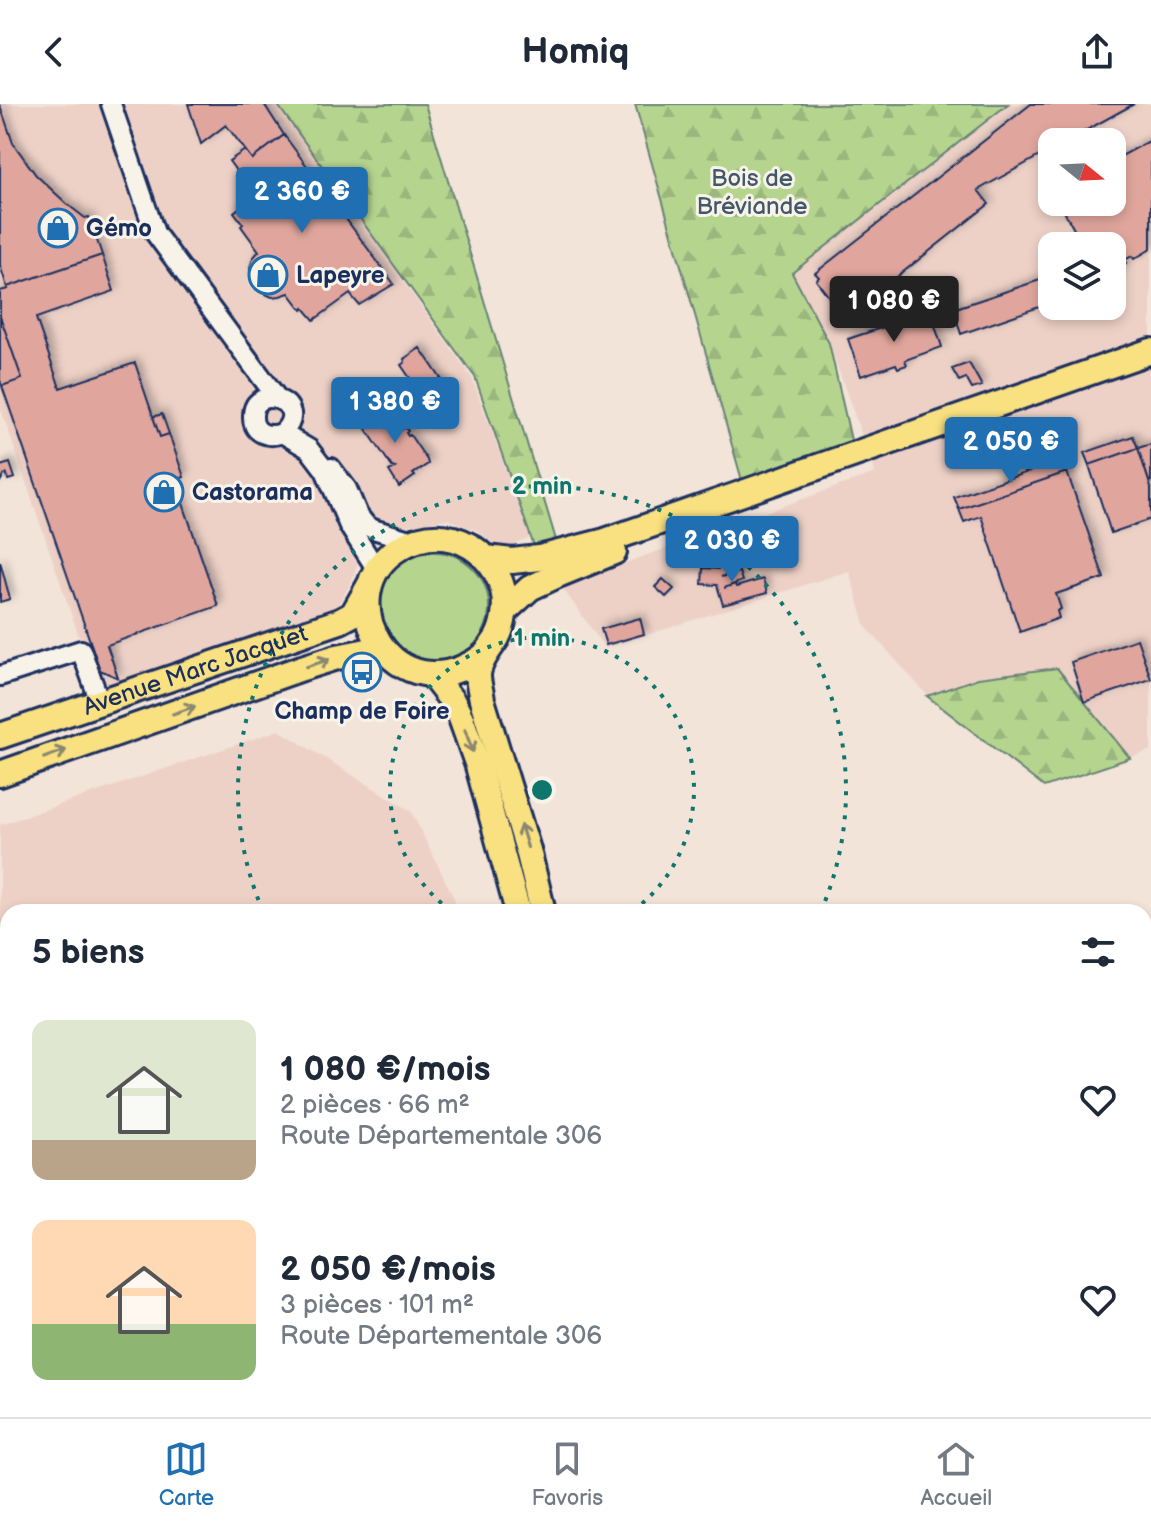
<!DOCTYPE html>
<html lang="fr">
<head>
<meta charset="utf-8">
<style>
  :root { --surface:#fff; --page:#f2f2f3; --text:#1f2937; --muted:#747a83; --line:#e0e1e3; --accent:#1f6fb2 }
  body { margin:0; font-family:"Balsamiq Sans",sans-serif; background:var(--page); color:var(--text); height:100vh; display:flex; flex-direction:column; font-size:30px; white-space:nowrap }
  * { box-sizing:border-box; margin:0 }
  p { font-size:26px; color:var(--muted) }
  .icon { flex:none; width:44px; height:44px; fill:none; stroke:currentColor; stroke-width:2; stroke-linecap:round; stroke-linejoin:round }
  .map { position:relative; flex:1; overflow:hidden }
  .side { position:absolute; left:0px; top:800px; width:1152px; height:514px; display:flex; flex-direction:column; background:var(--surface); border-radius:24px 24px 0 0; box-shadow:0 4px 12px #0003 }
  .side>* { flex:none }
  .needle { width:52px; rotate:108deg }
  .fabs { position:absolute; left:1038px; top:24px; display:grid; gap:16px }
  .fabs a { display:grid; place-items:center; width:88px; height:88px; border-radius:16px; background:var(--surface); box-shadow:0 4px 12px #0003; font-size:40px }
  .price { position:absolute; translate:-50% -68px; padding:0 18px; border-radius:8px; background:var(--accent); color:#fff; font-size:26px; line-height:52px; filter:drop-shadow(0 2px 4px #0008) }
  .price::after { content:''; position:absolute; left:50%; top:48px; width:24px; height:18px; margin-left:-12px; background:inherit; clip-path:polygon(0 0,100% 0,50% 100%) }
  .price.on { background:#222; color:#fff }
  ul { padding:0; list-style:none }
  li { display:flex; align-items:center; gap:24px; height:200px; padding:0 32px }
  li span { display:grid; place-items:center; flex:none; width:224px; height:160px; border-radius:16px; color:#555 }
  li>.icon { margin-inline-start:auto }
  span .icon { width:96px; height:96px; fill:#fffc; stroke-width:1 }
  li b { font-size:34px }
  h2 { display:flex; justify-content:space-between; align-items:center; height:96px; padding:0 32px; font-size:34px }
  header { display:flex; justify-content:space-between; align-items:center; height:104px; padding:0 32px; background:var(--surface); font-size:36px; font-weight:800 }
  .tabs { display:flex; justify-content:space-around; align-items:center; height:112px; border-top:2px solid var(--line); background:var(--surface); font-size:22px; color:var(--muted) }
  .tabs a { display:grid; justify-items:center; gap:4px }
  .tabs .on { color:var(--accent) }
  .map>svg:first-child { display:block }
  .built { fill:#edd1c7; fill-rule:evenodd }
  .green { fill:#b5d58f; stroke:#688276; stroke-width:2 }
  .forest { fill:url(#forest-firs); stroke:#688276; stroke-width:2 }
  .building { fill:#e0a69d; stroke:#1b2f5e; stroke-width:2; filter:url(#shadow) }
  .lines { fill:none; stroke-linecap:round; stroke-linejoin:round }
  .minor-casing { stroke:#1b2f5e; stroke-width:24 }
  .major-casing { stroke:#1b2f5e; stroke-width:30 }
  .minor { stroke:#f7f3e8; stroke-width:18 }
  .major { stroke:#f9e181; stroke-width:24 }
  .oneway { stroke:#8a8870 }
  .ring { fill:none; stroke:#0f766e; stroke-width:4; stroke-dasharray:4 8 }
  .labels { text-anchor:middle; dominant-baseline:central; stroke-width:6; stroke-linejoin:round; paint-order:stroke }
  .park-label { font-size:24px; fill:#42586a; stroke:#f7f3e8 }
  .poi-label { font-size:24px; font-weight:bold; fill:#1b2f5e; stroke:#f7f3e8; text-anchor:start }
  .street-label { font-size:24px; fill:#1b2f5e; stroke:#f7f3e8 }
  .centre { fill:#0f766e; stroke:#f7f3e8; stroke-width:4 }
  .ring-label { font-size:24px; text-anchor:middle; font-weight:bold; fill:#0f766e; stroke:#f7f3e8; stroke-width:6; stroke-linejoin:round; paint-order:stroke }
</style>
</head>
<body>
<header><svg class="icon" aria-label="back" viewBox="0 0 24 24"><path d="M15 5l-7 7 7 7"/></svg>Homiq<svg class="icon" aria-label="share" viewBox="0 0 24 24"><path d="M12 15V3M7 8l5-5 5 5M5 13v7h14v-7"/></svg></header>
<div class="map">
<svg width="1151" height="1313" viewBox="0 0 1151 1313">
  <defs>
    <pattern id="forest-firs" width="22" height="20" patternUnits="userSpaceOnUse" patternTransform="scale(2)"><rect width="22" height="20" fill="#b5d58f"/><path d="M5 1l3.5 6h-7zM16 11l3.5 6h-7z" fill="#9bb77e"/></pattern>
    <filter id="shadow"><feDropShadow dx="4" dy="-4" stdDeviation="4" flood-color="#0004"/></filter>
  </defs>
  <rect width="100%" height="100%" fill="#f2e4d9"/>
  <filter id="ink" filterUnits="userSpaceOnUse"><feTurbulence type="fractalNoise" baseFrequency=".0125" numOctaves="2"/><feDisplacementMap in="SourceGraphic" scale="16" xChannelSelector="R" yChannelSelector="G"/><feConvolveMatrix kernelMatrix="1 2 1 2 8 2 1 2 1" color-interpolation-filters="sRGB"/></filter>
  <g filter="url(#ink)">
    <path class="built" d="M0 0H277L472 274 531 434 502 446 476 426 447 415 387 425 358 458 351 479 338 502 324 511 99 591 0 303Z
      M1008 0H1151V646L1130 654 1057 564 978 574 927 591 866 523 849 467 605 544 561 482 875 369 829 239 791 169ZM1052 38H1112V98H1052ZM1052 142H1112V202H1052Z
      M279 626 411 707 454 794 457 808H8V1137L0 1115V721Z
      M65 1306H466V1313H68Z"/>
    <path class="green" d="M379 503a55 55 0 1 1 110 0a55 55 0 1 1-110 0Z"/>
    <path class="forest" d="M277 0H425L556 436 535 445 475 273Z
      M635 0H1008L792 169 829 239 853 345 745 387Z
      M1057 564 1130 654 1044 683 927 592 978 574Z
      M1151 923V1313H949L950 1306H1144V931Z"/>
    <path class="building" d="M188 0H264L284 31 252 55 226 21 201 40Z
      M1031 0H1134L1065 38H1052V45L978 86 989 100 845 214 816 176 819 173 815 169Z
      M0 1 13 39 36 71 67 100 85 114 89 113 102 151 7 183 0 161Z
      M284 31 394 180 359 201 350 190 314 216 304 204 302 206 289 189 280 192 272 193 259 187 251 176 250 163 253 154 259 147 241 122 243 120 234 108 254 92 229 57 245 46 252 55Z
      M1151 36V145L1134 155 1132 152 1124 156 1126 159 1112 174V142H1083L1059 98H1112V57Z
      M102 151 114 187 36 214 60 284 135 259 160 333 169 330 184 373 175 376 218 502 107 541 118 574 100 566 2 282 22 275 0 212V187L8 185 7 183Z
      M1043 175 1051 199 961 230 953 205Z
      M920 211 922 217 932 213 942 243 905 256 907 261 898 264 896 260 861 272 848 235Z
      M0 212 22 275 2 282 0 276Z
      M420 244 446 282 438 287 439 288 425 296 401 261 405 258 404 255Z
      M969 259 982 282 972 285 966 274 959 277 952 265Z
      M378 301 381 305 383 304 399 327 405 323 408 327 406 329 408 332 410 331 427 356 428 360 413 370 415 372 399 383 389 367 395 364 392 363 362 319 365 317 361 312Z
      M162 310 169 330 160 333 153 313Z
      M1133 332 1138 344 1089 361 1084 349Z
      M1151 340V377H1149L1138 344Z
      M1138 344 1151 384V415L1111 429 1089 361Z
      M1063 356 1067 368 959 405 954 393Z
      M10 359 15 374 8 376 7 370 4 371 0 378V362Z
      M1067 368 1104 474 1056 490 1061 505 1057 507 1059 514 1020 528 981 412 964 418 959 405Z
      M0 457 10 495 0 498Z
      M719 457H733L732 469 721 473 739 468 742 477 724 484 735 480 736 483 763 475 767 489 723 501 717 481 702 480 703 464 718 465Z
      M663 475 674 485 666 493 655 483Z
      M640 514 644 530 606 541 601 525Z
      M1137 535 1151 575 1084 598 1071 558Z
      M356 1306H379L380 1313H357Z"/>
    <g class="lines">
      <g class="minor-casing">
        <path id="minor" d="M111 0 155 129 277 294
          M282 329C314 298 252 277 253 313 253 330 269 334 282 329L309 345 325 366 349 422 377 466
          M331 364 347 385 358 411 366 421 373 425 413 437
          M0 572 81 546 100 598"/>
      </g>
      <g class="major-casing">
        <g id="major">
          <path d="M486 454 512 457 539 454 605 437 1151 247"/>
          <path d="M505 507 530 484 560 470 614 448"/>
          <path d="M486 550C394 620 323 487 401 443 417 434 436 430 454 435 478 442 497 462 503 486 507 501 504 521 497 534 490 545 478 558 478 572 478 579 481 588 482 596L528 746 543 808"/>
          <path d="M431 570 453 598 461 614 478 662 518 808"/>
          <path id="s1" d="M0 632 340 517 353 510 369 482"/>
          <path d="M0 670 302 564 337 553 382 544"/>
          <path d="M592 1306V1313"/>
          <path d="M619 1306 620 1313"/>
        </g>
      </g>
      <use href="#minor" class="minor"/>
      <use href="#major" class="major"/>
    </g>
    <defs><path id="oneway-shaft" d="M-6 0H5M1.5-3L5.5 0L1.5 3" fill="none" stroke-width="1.6" stroke-linecap="round" stroke-linejoin="round" transform="scale(2)"/></defs>
    <g class="oneway">
      <use href="#oneway-shaft" transform="translate(318 559) rotate(-18)"/>
      <use href="#oneway-shaft" transform="translate(184 606) rotate(-19)"/>
      <use href="#oneway-shaft" transform="translate(469 637) rotate(70)"/>
      <use href="#oneway-shaft" transform="translate(55 650) rotate(-20)"/>
      <use href="#oneway-shaft" transform="translate(524 732) rotate(-107)"/>
    </g>
  </g>
  <g class="ring">
    <path d="M451 807A152 152 0 1 1 633 807"/>
    <path d="M263 807A304 304 0 1 1 821 807"/>
  </g>
  <defs>
    <g id="shop-ring" transform="scale(2)"><circle r="9.5" fill="#f7f3e8" stroke="#1f6fb2" stroke-width="1.5"/><path d="M-5-2.5h2.3a2.7 3.5 0 0 1 5.4 0H5L5.5 6h-11ZM-1.5-2.5h3a1.5 2.3 0 0 0-3 0Z" fill="#1f6fb2"/></g>
    <g id="bus-ring" transform="scale(2)"><circle r="9.5" fill="#f7f3e8" stroke="#1f6fb2" stroke-width="1.5"/><path d="M-5-6H5V4H4V6H2V4H-2V6H-4V4H-5ZM-3.5-4V0h7V-4ZM-3.5 1.2v1.5H-2V1.2ZM2 1.2v1.5H3.5V1.2Z" fill="#1f6fb2"/></g>
  </defs>
  <g fill-rule="evenodd">
    <use href="#shop-ring" x="58" y="124"/>
    <use href="#shop-ring" x="268" y="171"/>
    <use href="#shop-ring" x="164" y="388"/>
    <use href="#bus-ring" x="362" y="568"/>
  </g>
  <g class="labels">
    <g class="park-label">
      <text x="752" y="74">Bois de<tspan x="752" dy="28">Bréviande</tspan></text>
    </g>
    <g class="poi-label">
      <text x="86" y="124">Gémo</text>
      <text x="296" y="171">Lapeyre</text>
      <text x="192" y="388">Castorama</text>
      <text x="362" y="607" text-anchor="middle">Champ de Foire</text>
    </g>
    <g class="street-label">
      <text stroke="none"><textPath href="#s1" startOffset="206">Avenue Marc Jacquet</textPath></text>
    </g>
  </g>
  <circle cx="542" cy="686" r="12" class="centre"/>
  <g class="ring-label">
    <text x="542" y="390">2 min</text>
    <text x="542" y="542">1 min</text>
  </g>
</svg>
<div class="fabs">
<a><svg class="needle" viewBox="-14 -14 28 28"><path d="M0-13l5 13h-10z" fill="#e53935"/><path d="M0 13l5-13h-10z" fill="#747a83"/></svg></a>
<a><svg class="icon" aria-label="layers" viewBox="0 0 24 24"><path d="M12 4l9 5-9 5-9-5zM3 14l9 5 9-5"/></svg></a>
</div>
<b class="price" style="left:302px;top:131px">2 360 €</b>
<b class="price on" style="left:894px;top:240px">1 080 €</b>
<b class="price" style="left:395px;top:341px">1 380 €</b>
<b class="price" style="left:1011px;top:381px">2 050 €</b>
<b class="price" style="left:732px;top:480px">2 030 €</b>
<section class="side">
<h2>5 biens<svg class="icon" aria-label="filters" viewBox="0 0 24 24"><path d="M4 7h16M4 17h16"/><circle cx="9" cy="7" r="2"/><circle cx="15" cy="17" r="2"/></svg></h2>
<ul>
<li><span style="background:linear-gradient(#dfe7d0 75%,#b9a48a 0)"><svg class="icon" aria-label="home" viewBox="0 0 24 24"><path d="M3 11l9-7 9 7M6 9v11h12V9"/></svg></span><div><b>1 080 €/mois</b><p>2 pièces · 66 m²</p><p>Route Départementale 306</p></div><svg class="icon" aria-label="heart" viewBox="0 0 24 24"><path d="M12 20l-8-8c-3-5 5-10 8-4 3-6 11-1 8 4z"/></svg></li>
<li><span style="background:linear-gradient(#ffd9b3 65%,#8fb573 0)"><svg class="icon" aria-label="home" viewBox="0 0 24 24"><path d="M3 11l9-7 9 7M6 9v11h12V9"/></svg></span><div><b>2 050 €/mois</b><p>3 pièces · 101 m²</p><p>Route Départementale 306</p></div><svg class="icon" aria-label="heart" viewBox="0 0 24 24"><path d="M12 20l-8-8c-3-5 5-10 8-4 3-6 11-1 8 4z"/></svg></li>
</ul>
</section>
</div>
<nav class="tabs">
<a class="on"><svg class="icon" aria-label="map" viewBox="0 0 24 24"><path d="M3 6l6-2 6 2 6-2v14l-6 2-6-2-6 2zM9 4v14M15 6v14"/></svg>Carte</a>
<a><svg class="icon" aria-label="saved" viewBox="0 0 24 24"><path d="M7 4h10v16l-5-4-5 4z"/></svg>Favoris</a>
<a><svg class="icon" aria-label="home" viewBox="0 0 24 24"><path d="M3 11l9-7 9 7M6 9v11h12V9"/></svg>Accueil</a>
</nav>
</body>
</html>
